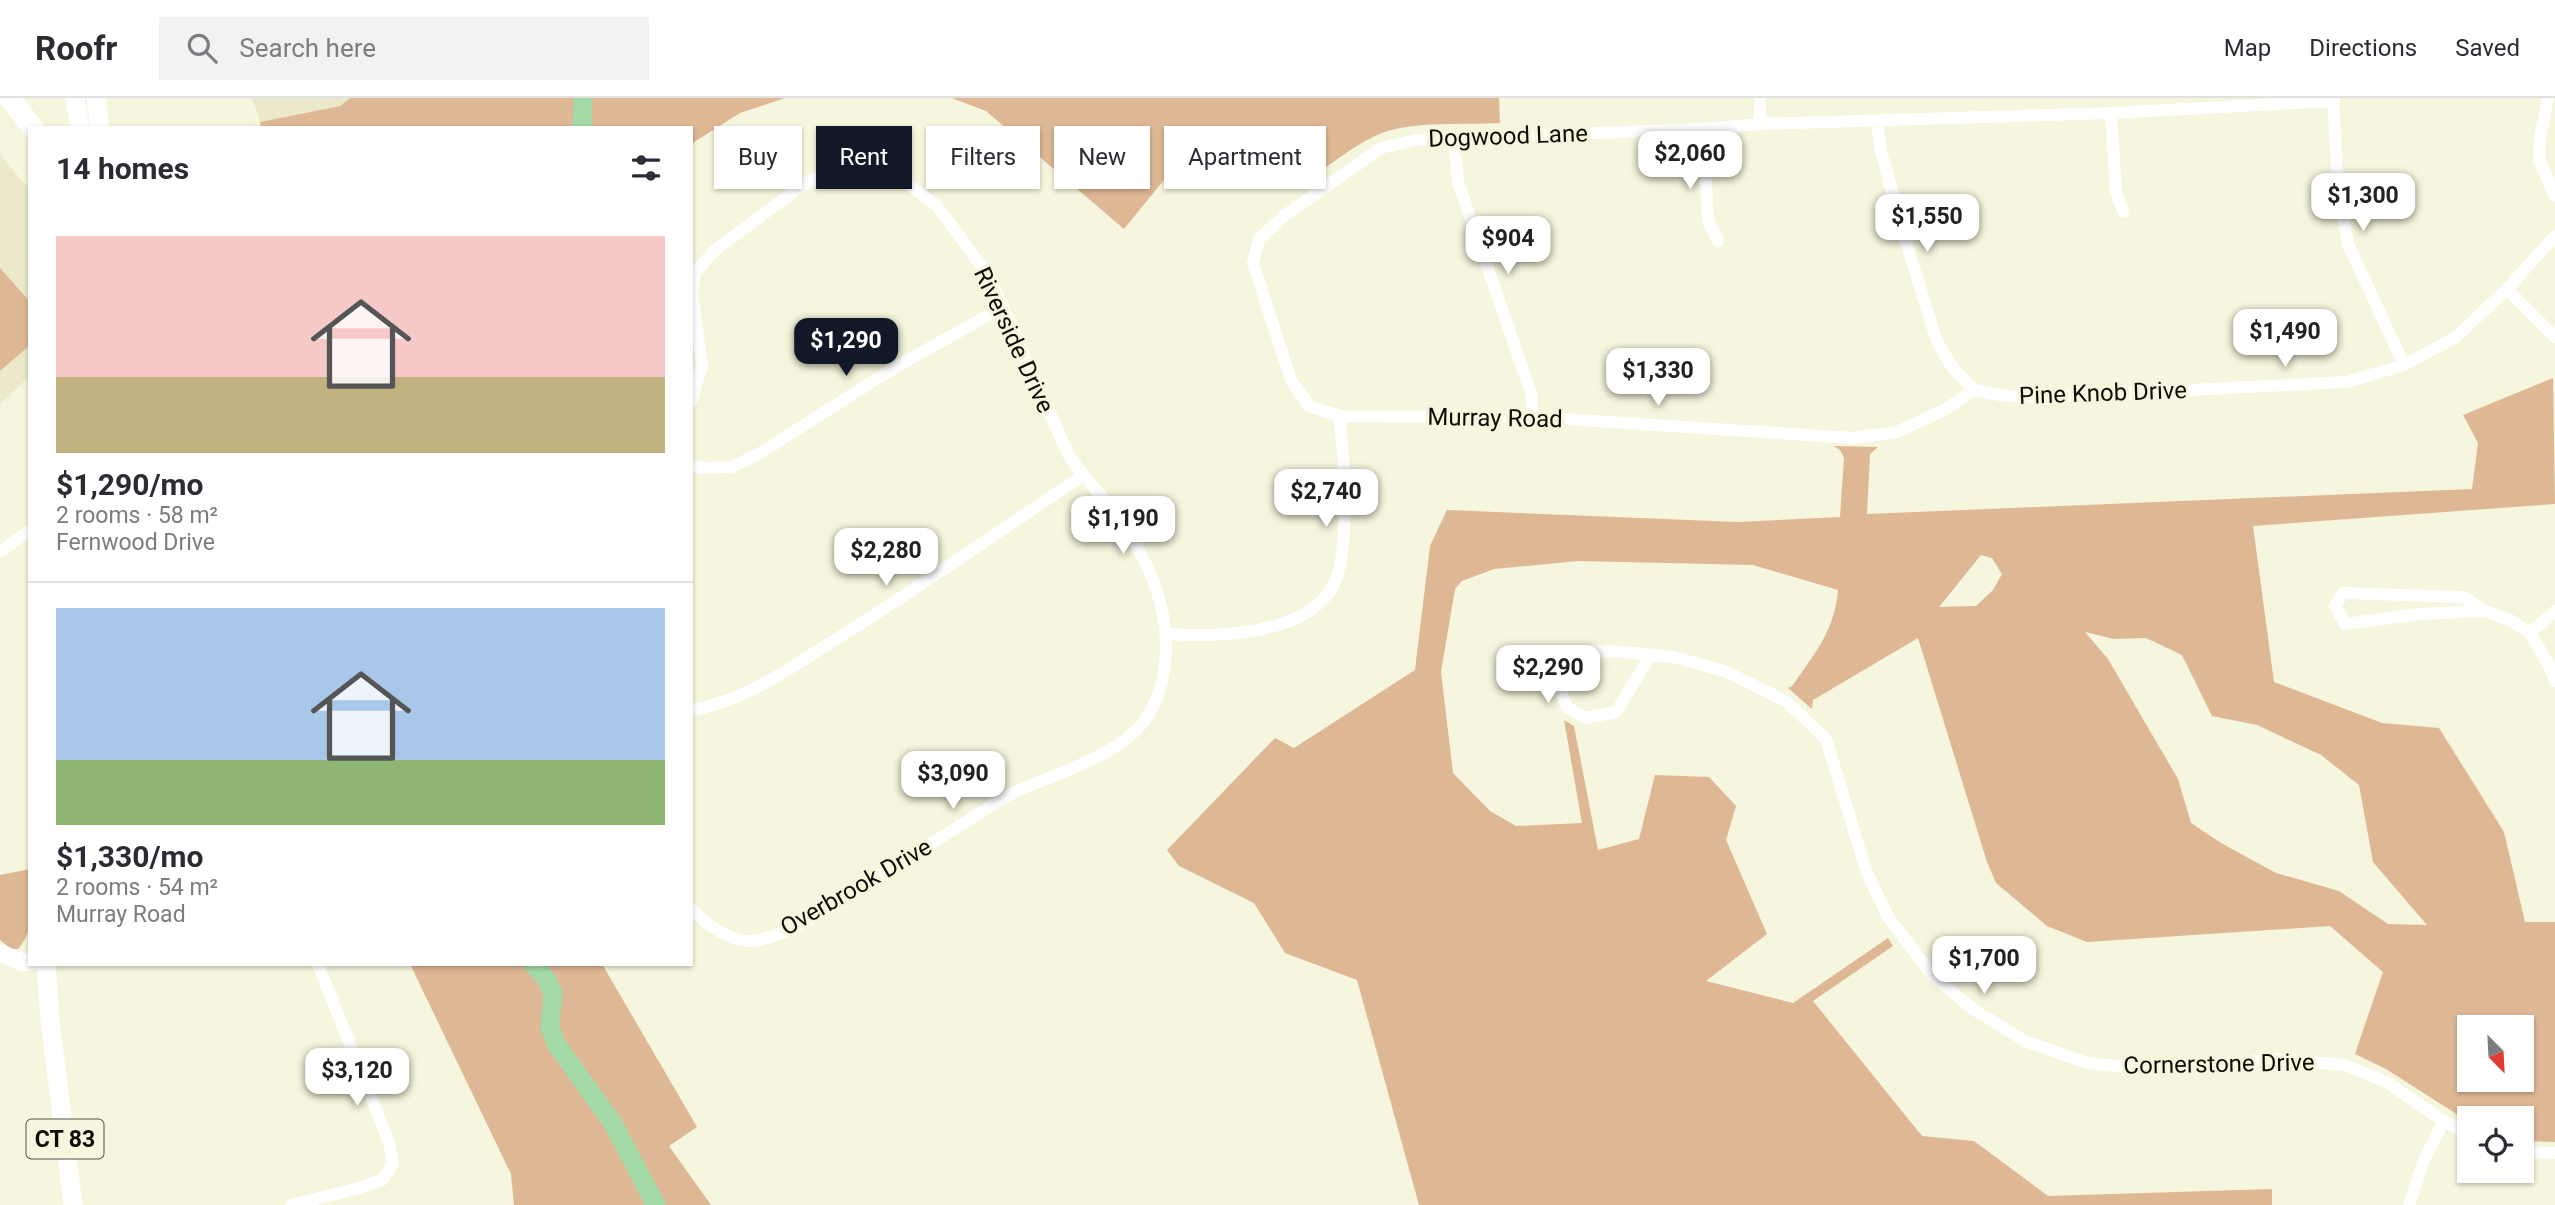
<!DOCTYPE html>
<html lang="en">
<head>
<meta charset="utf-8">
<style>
  :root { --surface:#fff; --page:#f2f2f3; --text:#2b2b33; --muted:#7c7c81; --line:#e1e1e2; --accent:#111827 }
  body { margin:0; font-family:Roboto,sans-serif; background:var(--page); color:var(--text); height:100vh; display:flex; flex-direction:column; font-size:26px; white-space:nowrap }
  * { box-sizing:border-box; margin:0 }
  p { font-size:23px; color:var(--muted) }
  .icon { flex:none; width:38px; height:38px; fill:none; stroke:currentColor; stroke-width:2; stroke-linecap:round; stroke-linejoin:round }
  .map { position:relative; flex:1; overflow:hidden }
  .side { position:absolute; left:28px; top:28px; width:665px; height:840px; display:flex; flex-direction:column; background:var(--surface); border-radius:0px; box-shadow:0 2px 5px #0004 }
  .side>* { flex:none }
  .top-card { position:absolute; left:714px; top:28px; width:665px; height:63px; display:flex; gap:14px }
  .needle { width:46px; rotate:156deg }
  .fabs { position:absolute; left:2457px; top:917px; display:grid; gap:14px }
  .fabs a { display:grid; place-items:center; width:77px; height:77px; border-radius:0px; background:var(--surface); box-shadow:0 2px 5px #0004; font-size:35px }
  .price { position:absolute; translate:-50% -60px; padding:0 16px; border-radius:14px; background:#fff; color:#222; font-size:23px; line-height:46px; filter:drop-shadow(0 2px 4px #0008) }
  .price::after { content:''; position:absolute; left:50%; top:42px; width:21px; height:16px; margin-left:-10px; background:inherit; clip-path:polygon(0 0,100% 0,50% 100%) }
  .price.on { background:var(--accent); color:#fff }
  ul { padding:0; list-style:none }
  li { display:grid; align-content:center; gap:14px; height:371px; padding:0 28px }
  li+li { border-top:2px solid var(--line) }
  li span { display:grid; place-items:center; height:217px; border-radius:0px; color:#555 }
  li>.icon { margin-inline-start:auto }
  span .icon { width:126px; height:126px; fill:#fffc; stroke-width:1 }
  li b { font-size:30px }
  h2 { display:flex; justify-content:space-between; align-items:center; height:84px; padding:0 28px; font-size:30px }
  .chip { padding:0 24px; border-radius:0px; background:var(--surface); box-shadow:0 2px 5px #0004; font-size:24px; line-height:63px }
  .chip.on { background:var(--accent); color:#fff }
  header { display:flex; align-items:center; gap:42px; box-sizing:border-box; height:98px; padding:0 35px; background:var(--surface); border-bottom:2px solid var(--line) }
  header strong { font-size:33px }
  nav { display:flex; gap:38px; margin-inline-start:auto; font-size:24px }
  .search { width:490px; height:63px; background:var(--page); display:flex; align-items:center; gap:18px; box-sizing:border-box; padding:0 24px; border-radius:0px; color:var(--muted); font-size:26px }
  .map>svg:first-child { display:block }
  .built { fill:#ebe9ca }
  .green { fill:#deb795; fill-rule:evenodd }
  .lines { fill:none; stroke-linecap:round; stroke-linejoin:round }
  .river { stroke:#a4d9a8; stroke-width:19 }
  .street { stroke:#fff; stroke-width:12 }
  .secondary { stroke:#fff; stroke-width:18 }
  .primary { stroke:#fff; stroke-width:19 }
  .highway { stroke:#fff; stroke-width:21 }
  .labels { text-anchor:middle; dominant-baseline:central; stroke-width:7; stroke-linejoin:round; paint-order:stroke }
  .shield { fill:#f6f5dd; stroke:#535346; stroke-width:2 }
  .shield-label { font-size:23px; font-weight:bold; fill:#0d0d06 }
  .street-label { font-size:24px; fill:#0d0d06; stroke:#f6f5dd }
</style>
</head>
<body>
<header>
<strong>Roofr</strong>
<div class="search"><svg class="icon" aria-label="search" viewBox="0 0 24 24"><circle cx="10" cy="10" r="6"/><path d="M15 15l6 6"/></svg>Search here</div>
<nav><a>Map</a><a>Directions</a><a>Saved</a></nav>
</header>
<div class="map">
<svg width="2555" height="1107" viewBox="0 0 2555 1107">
  <rect width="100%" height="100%" fill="#f6f5dd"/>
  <path class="built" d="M252 0H350L340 8 260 24Z
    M0 57 30 92V278L0 306Z"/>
  <path class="green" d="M350 0H785L740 15 691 46V30H261L260 24 340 8Z
    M952 0H1499L1500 25C1467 27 1412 23 1382 35 1354 46 1325 71 1300 88L1208 28 1124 131 986 13Z
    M0 170 30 204V247L0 273Z
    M2553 280 2555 406 2253 428 2274 584 2382 625 2439 630 2504 734 2525 824H2555V1044L2522 1043V1020H2469V1024L2386 971 2355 956 2383 874 2330 828 2087 844 2047 828 1996 785 1987 764 1918 540 1813 602 1812 611 1788 590 1792 588C1814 557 1835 532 1838 492L1753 467 1578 463 1494 471 1462 483 1455 491 1441 574 1453 675 1490 713 1516 728 1582 725 1564 622 1574 628 1598 752 1639 741 1655 677 1709 679 1736 708 1726 742 1767 836 1706 883 1793 905 1888 840 1893 848 1813 903 1922 1038 1974 1043 2048 1098 2272 1091V1107H1419L1357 882 1285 855 1254 805 1179 768 1167 752 1275 640 1294 650 1415 572 1430 448 1447 412 1737 424 1840 419 1844 360 1840 352 1834 348 1878 349 1870 356 1867 416 2472 391 2478 345 2463 317ZM1981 457 1992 460 2002 476 1993 492 1976 508 1939 509ZM2085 534 2114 541 2146 540 2182 557 2212 618 2257 627 2321 657 2359 687 2373 764 2427 827 2388 826 2339 793 2276 775 2221 745 2191 725 2178 681 2108 561ZM2469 929H2522V982H2469Z
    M30 771C30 796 37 831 18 851H11L0 842V777Z
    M410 866H602L697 1029 669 1048 711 1107H514L511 1076Z"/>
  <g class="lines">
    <path class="river" d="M582 30 583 0
      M533 866 546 881 553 895 550 929 556 946 612 1024 656 1107"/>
    <path class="street" d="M2333 0 2338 89 2348 146 2404 267
      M2548 0 2540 40 2539 61 2555 98
      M2111 15 2116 94 2123 113
      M1877 24 1881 53 1902 131 1937 244 1953 270 1974 292 2005 298 2050 299 2347 284 2404 267 2456 239 2507 191 2555 138
      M1760 26V0
      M1703 31 1708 123 1718 143
      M1454 41 1458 84 1531 295 1533 319
      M2507 191 2555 239
      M1974 292 1944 312 1897 334 1852 340 1533 319 1339 318 1309 308 1291 282 1253 165 1259 141 1284 118 1381 50 1416 42 1703 31 1760 26 2111 15 2334 3
      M691 304 702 267 692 196 695 175 714 153 807 84 840 73 878 74 909 87 937 108 989 178 1069 358C1082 377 1098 393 1112 411 1147 458 1174 513 1164 573 1160 597 1150 621 1131 637 1102 663 1043 680 1007 698 989 708 971 721 953 732 919 753 884 775 850 796 820 815 786 840 750 843 730 844 703 824 691 810
      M691 368 704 370 731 369 757 357 894 270 1003 209
      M0 454 30 432
      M2485 513 2421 516 2345 526 2335 508 2343 495 2464 499 2485 513 2510 522 2530 535 2548 565 2555 583
      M2530 535 2555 513
      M1167 536C1217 539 1305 538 1333 488 1351 455 1344 356 1339 318
      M1650 558 1616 614 1585 620 1567 609 1557 584 1565 565 1582 553 1625 554 1674 559 1727 574 1787 604 1826 641 1867 775 1888 819 1933 878 1973 911 2025 943 2087 965 2155 972 2278 961 2344 967 2386 984 2444 1023 2469 1037
      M691 612C747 603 791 569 838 540 921 488 1001 432 1082 378
      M2522 1054 2555 1055
      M291 1107 355 1091 382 1082 393 1066 389 1044 318 866
      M2409 1107 2424 1062 2444 1023"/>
    <path class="secondary" d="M0 855 22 864H30"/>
    <path class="primary" d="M75 0 80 30
      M96 0 100 30
      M46 866 50 922 73 1107"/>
    <path class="highway" d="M10 0 33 30"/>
  </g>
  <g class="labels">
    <rect class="shield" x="26.5" y="1021.5" width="77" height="39" rx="5"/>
    <g class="shield-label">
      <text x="65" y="1041">CT 83</text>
    </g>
    <g class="street-label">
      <text transform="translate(1508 38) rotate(-2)">Dogwood Lane</text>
      <text transform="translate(1014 242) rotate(65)">Riverside Drive</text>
      <text transform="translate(2103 295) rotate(-2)">Pine Knob Drive</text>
      <text transform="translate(1495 320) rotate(1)">Murray Road</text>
      <text transform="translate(856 789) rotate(-30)">Overbrook Drive</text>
      <text transform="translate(2219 966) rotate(-1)">Cornerstone Drive</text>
    </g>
  </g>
</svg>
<div class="fabs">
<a><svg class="needle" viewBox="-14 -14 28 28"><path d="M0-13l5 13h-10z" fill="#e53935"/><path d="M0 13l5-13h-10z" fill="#7c7c81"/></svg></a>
<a><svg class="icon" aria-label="locate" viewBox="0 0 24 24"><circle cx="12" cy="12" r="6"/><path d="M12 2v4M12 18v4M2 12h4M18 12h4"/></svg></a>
</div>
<b class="price" style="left:1690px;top:93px">$2,060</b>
<b class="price" style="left:2363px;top:135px">$1,300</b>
<b class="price" style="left:1927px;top:156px">$1,550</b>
<b class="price" style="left:1508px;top:178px">$904</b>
<b class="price" style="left:2285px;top:271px">$1,490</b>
<b class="price on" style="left:846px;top:280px">$1,290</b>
<b class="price" style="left:1658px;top:310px">$1,330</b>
<b class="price" style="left:1326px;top:431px">$2,740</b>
<b class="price" style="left:1123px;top:458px">$1,190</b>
<b class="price" style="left:886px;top:490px">$2,280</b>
<b class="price" style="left:1548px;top:607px">$2,290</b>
<b class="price" style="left:953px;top:713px">$3,090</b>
<b class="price" style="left:1984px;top:898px">$1,700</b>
<b class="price" style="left:357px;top:1010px">$3,120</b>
<div class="top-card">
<a class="chip">Buy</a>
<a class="chip on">Rent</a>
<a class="chip">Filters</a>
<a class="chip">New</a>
<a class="chip">Apartment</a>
</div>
<section class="side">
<h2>14 homes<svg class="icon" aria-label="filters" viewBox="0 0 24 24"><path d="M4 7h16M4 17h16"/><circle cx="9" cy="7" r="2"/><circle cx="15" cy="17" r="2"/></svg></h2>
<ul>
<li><span style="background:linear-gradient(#f6c9c9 65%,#c2b280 0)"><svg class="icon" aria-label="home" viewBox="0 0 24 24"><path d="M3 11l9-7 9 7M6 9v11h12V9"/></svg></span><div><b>$1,290/mo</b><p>2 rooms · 58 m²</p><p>Fernwood Drive</p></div></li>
<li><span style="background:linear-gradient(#a9c7e8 70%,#8fb573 0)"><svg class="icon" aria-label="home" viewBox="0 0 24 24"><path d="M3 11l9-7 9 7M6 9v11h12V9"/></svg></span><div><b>$1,330/mo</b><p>2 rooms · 54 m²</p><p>Murray Road</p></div></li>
</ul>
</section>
</div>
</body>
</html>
